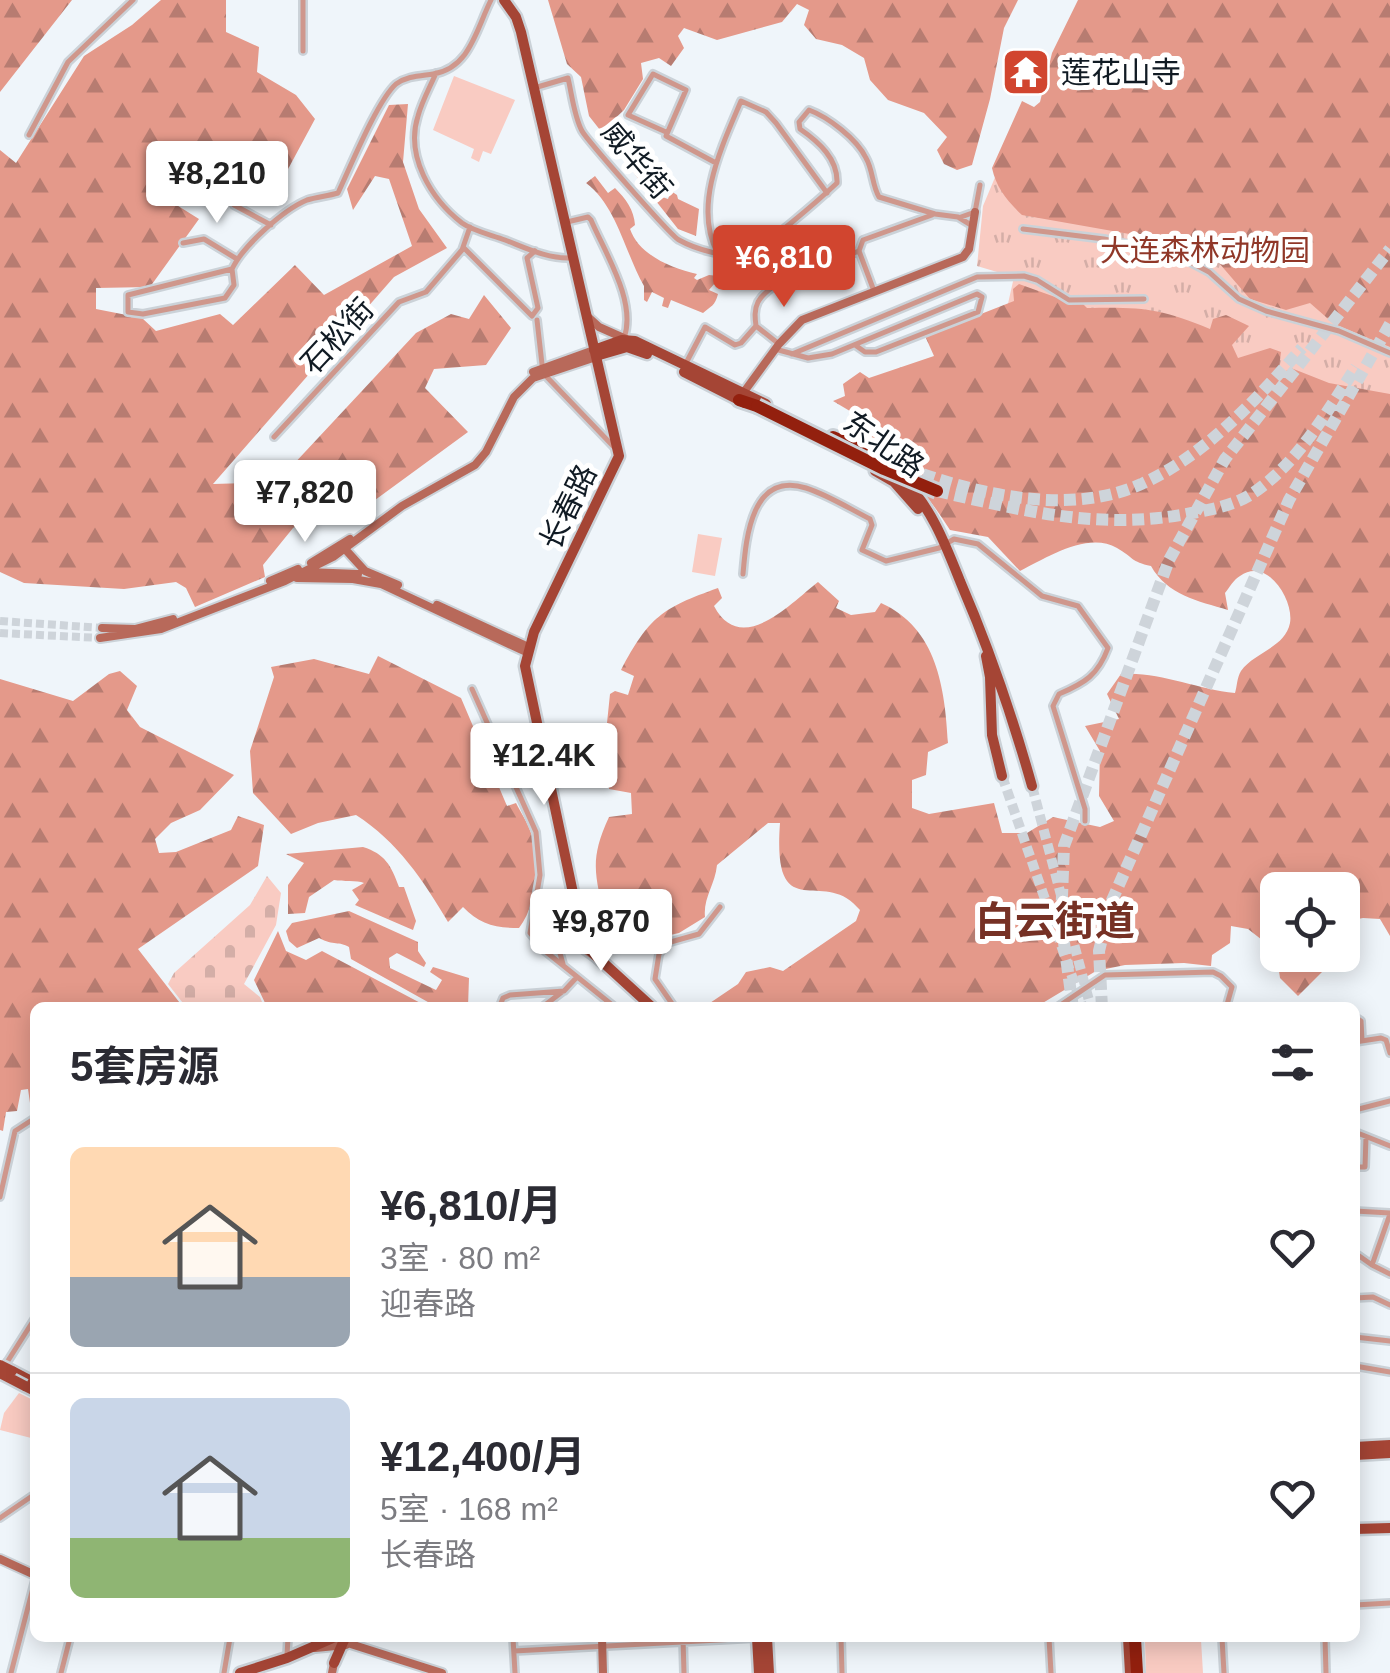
<!DOCTYPE html>
<html lang="zh">
<head>
<meta charset="utf-8">
<style>
  :root { --surface:#fff; --page:#f2f2f3; --text:#2b2b33; --muted:#7c7c81; --line:#e1e1e2; --accent:#d1452f }
  body { margin:0; font-family:Arial,"Noto Sans SC",sans-serif; background:var(--page); color:var(--text); height:100vh; display:flex; flex-direction:column; font-size:38px; white-space:nowrap }
  * { box-sizing:border-box; margin:0 }
  p { font-size:32px; color:var(--muted) }
  .icon { flex:none; width:55px; height:55px; fill:none; stroke:currentColor; stroke-width:2; stroke-linecap:round; stroke-linejoin:round }
  .map { position:relative; flex:1; overflow:hidden }
  .drawer { position:absolute; left:30px; top:1002px; width:1330px; height:640px; display:flex; flex-direction:column; background:var(--surface); border-radius:15px; box-shadow:0 5px 25px #0003 }
  .drawer>* { flex:none }
  .tools { position:absolute; left:1260px; top:872px; display:grid; gap:20px }
  .tools a { display:grid; place-items:center; width:100px; height:100px; border-radius:15px; background:var(--surface); box-shadow:0 5px 25px #0003; font-size:50px }
  .price { position:absolute; translate:-50% -85px; padding:0 22px; border-radius:10px; background:#fff; color:#222; font-size:32px; line-height:65px; filter:drop-shadow(0 2px 5px #0008) }
  .price::after { content:''; position:absolute; left:50%; top:60px; width:30px; height:22px; margin-left:-15px; background:inherit; clip-path:polygon(0 0,100% 0,50% 100%) }
  .price.on { background:var(--accent); color:#fff }
  ul { padding:0; list-style:none }
  li { display:flex; align-items:center; gap:30px; height:250px; padding:0 40px }
  li+li { border-top:2px solid var(--line) }
  li span { display:grid; place-items:center; flex:none; width:280px; height:200px; border-radius:15px; color:#555 }
  li>.icon { margin-inline-start:auto }
  span .icon { width:120px; height:120px; fill:#fffc; stroke-width:1 }
  li b { font-size:42px }
  h2 { display:flex; justify-content:space-between; align-items:center; height:120px; padding:0 40px; font-size:42px }
  .map>svg:first-child { display:block }
  .grass { fill:url(#grass-tufts) }
  .forest { fill:url(#forest-firs) }
  .cemetery { fill:url(#cemetery-stones) }
  .garden { fill:#f9cbc2 }
  .lines { fill:none; stroke-linecap:round; stroke-linejoin:round }
  .secondary-tunnel { stroke:#ced4da; stroke-width:8; stroke-dasharray:8 4; stroke-linecap:butt }
  .primary-tunnel { stroke:#ced4da; stroke-width:10; stroke-dasharray:10 5; stroke-linecap:butt }
  .highway-tunnel { stroke:#ced4da; stroke-width:12; stroke-dasharray:12 6; stroke-linecap:butt }
  .street-casing { stroke:#cbd2d8; stroke-width:10 }
  .secondary-casing { stroke:#cbd2d8; stroke-width:12 }
  .primary-casing { stroke:#cbd2d8; stroke-width:15 }
  .highway-casing { stroke:#cbd2d8; stroke-width:18 }
  .street { stroke:#cf978c; stroke-width:5 }
  .secondary { stroke:#b8695a; stroke-width:8 }
  .primary { stroke:#a54535; stroke-width:10 }
  .highway { stroke:#93200e; stroke-width:12 }
  .primary-bridge-casing { stroke:#cbd2d8; stroke-width:15; stroke-linecap:butt }
  .highway-bridge-casing { stroke:#cbd2d8; stroke-width:18; stroke-linecap:butt }
  .primary-bridge { stroke:#a54535; stroke-width:10 }
  .highway-bridge { stroke:#93200e; stroke-width:12 }
  .labels { text-anchor:middle; dominant-baseline:central; stroke-width:10; stroke-linejoin:round; paint-order:stroke }
  .poi-label { font-size:30px; fill:#111b24; stroke:#fff; text-anchor:start }
  .street-label { font-size:30px; fill:#111b24; stroke:#fff }
  .park-label { font-size:30px; fill:#903728; stroke:#fff }
  .district-label { font-size:40px; font-weight:bold; fill:#763125; stroke:#fff }
</style>
</head>
<body>
<div class="map">
<svg width="1390" height="1673" viewBox="0 0 1390 1673">
  <defs>
    <pattern id="grass-tufts" width="24" height="20" patternUnits="userSpaceOnUse" patternTransform="scale(2.5)"><rect width="24" height="20" fill="#f9cbc2"/><path d="M3 7l-1-3M5 7V3M7 7l1-3M15 17l-1-3M17 17v-4M19 17l1-3" fill="none" stroke="#d4aea7"/></pattern>
    <pattern id="forest-firs" width="22" height="20" patternUnits="userSpaceOnUse" patternTransform="scale(2.5)"><rect width="22" height="20" fill="#e4998a"/><path d="M5 1l3.5 6h-7zM16 11l3.5 6h-7z" fill="#b77c71"/></pattern>
    <pattern id="cemetery-stones" width="16" height="16" patternUnits="userSpaceOnUse" patternTransform="scale(2.5)"><rect width="16" height="16" fill="#f9cbc2"/><path d="M2 7V4a2 2 0 0 1 4 0v3zM10 15v-3a2 2 0 0 1 4 0v3z" fill="#d4aea7"/></pattern>
  </defs>
  <rect width="100%" height="100%" fill="#eff5fa"/>
  <path class="grass" d="M1390 0V526L1000 339 1014 277 977 266 983 206 1014 132Z"/>
  <path class="forest" d="M0 0H72L0 92Z
    M161 0H226V32L259 47 257 72 296 95 315 119 287 171 253 165 231 189 183 184 175 204 199 219 150 287 96 288V309L142 318 156 331 220 314 233 325 295 265 324 295 412 246 389 179 375 176 353 210 347 189 389 105 408 104 403 162 419 209 447 248 394 277 213 484 277 482 416 333 451 314 469 319 484 295 511 328 486 365 434 369 425 388 468 432 345 522 328 505 293 528 263 565 265 577 195 607 186 588 176 582 124 589 24 583 0 572V150L16 163 84 56 132 25Z
    M548 0H1018L1004 28 990 99 972 165 957 170 944 164 937 150 947 137 924 113 888 100 870 80 864 58 842 45 816 39 804 25 809 10 797 4 782 22 717 40 684 28 678 36 684 48 671 66 659 58 641 63 643 79 624 110 607 126 623 150 657 176 656 182 662 197 668 199 671 191 677 195 678 199 699 209 696 236 678 229 589 116 581 77 567 64Z
    M1078 0H1390V347L1334 324 1310 303 1286 310 1250 299 1213 256 1152 238 1022 215C1007 201 996 187 992 168L1022 101 1034 107 1040 102 1052 53Z
    M595 176 608 193 615 188C626 199 634 210 635 225L630 229C639 255 671 268 697 274L694 278 697 280 709 275 719 276V283H715L709 290 718 294C715 306 711 306 703 313L671 300 668 308 662 306 664 298 652 292 647 302 644 300V286C625 253 617 206 586 183Z
    M1019 284 1069 302 1082 303 1087 308C1142 307 1160 308 1210 329L1213 319 1226 315 1249 326 1232 345 1238 358 1270 348 1281 352 1278 376 1291 368 1329 383 1390 394V936L1380 919 1363 918 1343 922 1342 890H1278V955H1339L1298 996 1280 978 1276 951 1248 929 1231 926 1230 943 1212 955 1211 966 1184 963 1125 965 1096 971 1036 1007H704L738 984 746 972 770 967 783 971 856 921 860 910C824 864 772 931 780 823H768L717 865C715 885 703 898 705 917L679 933 648 940 626 927 615 928 606 923C596 877 588 862 609 817L632 814 631 793 609 789 607 723 610 694 615 691 628 695 634 676 621 670C649 617 662 608 718 588L722 598 714 606C741 657 790 604 818 582L839 601 836 608 851 615 875 612 881 603C937 628 945 688 948 743L928 752 926 775 912 780V808L929 814 994 803 1002 833H1027L1053 817 1100 827 1114 821 1099 796 1100 751 1085 726 1119 719 1107 694 1121 674C1159 671 1196 689 1235 693 1237 687 1237 677 1241 671 1254 652 1285 648 1290 623 1294 600 1267 556 1240 576 1234 579 1229 588 1225 593L1228 610C1198 601 1167 595 1151 566 1131 562 1133 557 1117 548 1088 531 1046 558 1020 571L988 537 950 530C923 488 903 465 860 439L865 420 833 401 845 396 843 384 860 372 869 378 934 356 925 336 1014 301 1013 289Z
    M378 656 461 698 507 806 516 803C521 813 528 823 531 833 541 860 537 905 519 928 495 928 479 924 463 907L448 922C424 881 397 841 356 815L318 823 291 834 253 793 250 751 274 677 271 667 314 659 369 674Z
    M120 671 137 686 127 710 140 727 234 775 200 810 171 823 155 839 159 853 176 852 231 830 238 816 264 825 258 866 138 949 183 1007 35 1008V1103H30L28 1089 21 1090 17 1111 6 1112 3 1131 0 1130V679L73 701 109 674Z
    M363 847C385 854 391 865 399 887H404L416 921 413 930 355 905 359 900 352 890 364 883C357 880 343 882 334 880L309 897 305 913 288 914V885L304 863 286 854Z
    M349 911 418 942V951L426 963 424 967 397 953 389 958 390 968 436 990 442 980 430 972 433 967 469 978 468 1007 435 1006 351 959 349 947C339 941 334 946 319 938L297 948 289 941 286 931 292 923Z
    M278 931 286 951 306 960 322 951 428 1007H267L254 980Z"/>
  <path class="cemetery" d="M267 876 281 893 276 925 244 984 260 997 264 1007H186L168 984 174 973 250 905Z"/>
  <path class="garden" d="M454 76 515 100 491 154 483 151 479 162 471 158 474 149 433 130Z
    M698 534 722 538 715 576 692 572Z
    M19 1393 35 1401V1439L0 1430 4 1413Z
    M1201 1640 1203 1673H1146L1145 1642Z"/>
  <g class="lines">
    <path class="secondary-tunnel" d="M0 621 102 628
      M0 633 100 638"/>
    <path class="primary-tunnel" d="M1002 776 1083 1008
      M1032 786 1091 1008"/>
    <path class="highway-tunnel" d="M906 468C975 494 1068 516 1139 485 1205 456 1255 401 1302 348
      M937 491C1025 511 1101 531 1192 513 1210 510 1234 505 1250 495 1297 465 1326 413 1356 367
      M1073 1008 1061 921 1064 846 1169 560 1225 459 1390 249
      M1102 1008 1099 951 1110 905 1289 500 1390 324"/>
    <g class="street-casing">
      <path id="street" d="M303 0V51
        M436 73C430 87 422 101 418 116 405 156 431 199 462 223 473 231 492 235 505 240 526 248 548 259 571 258
        M534 88 568 78C572 95 574 116 582 131 587 140 671 236 679 240 695 249 728 259 746 254 762 250 822 197 837 183 838 159 819 142 800 129L799 122 809 110C828 117 857 139 866 158 873 170 872 185 879 197L935 214 958 217 971 225
        M666 132 628 115 653 74 686 90 666 136 716 163
        M29 135 68 62 133 0
        M234 205 271 225
        M961 217 975 212 980 185
        M567 222 588 217 591 220C605 253 637 302 624 338
        M1023 229 1104 239 1177 255 1209 272 1239 299 1266 311 1339 331 1390 353
        M183 243 204 239 237 259
        M465 249 532 316 538 308 527 258 535 251
        M717 252C693 205 722 146 741 101L766 112 776 123 827 193
        M232 269 234 285 225 298 143 314 128 312V295L232 269C243 246 283 210 307 200 317 197 328 196 338 193 350 168 377 101 396 84 407 76 419 76 433 74 470 68 476 30 491 0
        M874 291 859 251 863 240 932 215
        M537 320 543 373 613 446
        M756 326 779 344
        M775 349 808 358 832 354 977 294 982 297 978 312 876 352H865L855 345
        M792 354 977 277 1024 276 1037 280 1069 300 1144 299
        M685 365 705 327 735 345 741 343 756 326C755 318 754 310 758 302 772 277 832 261 859 251
        M274 437 399 302 426 292 462 250 470 227
        M743 574C746 539 751 471 806 488 828 495 850 509 870 519L872 525 862 550 886 561 939 548 954 539 978 544 1042 596 1078 606 1108 648C1098 675 1085 683 1059 694L1053 706 1085 809V821
        M472 689 536 832 540 875 530 933 545 951 616 1008
        M562 935 593 957
        M544 948 546 941 571 921
        M563 964 556 939 574 921
        M499 1008 503 998 510 995 564 991 577 977
        M541 1008 562 992
        M675 1008 655 979 659 954 667 943 699 934 720 907
        M1056 1008 1105 975 1213 972 1221 976 1232 987 1226 1008
        M1355 1017 1361 1021 1362 1040
        M1355 1042 1381 1038 1386 1040 1390 1053
        M1355 1110 1390 1101
        M1355 1132 1390 1146
        M1355 1167H1365L1366 1137
        M0 1197 15 1131 35 1118
        M1355 1211 1390 1213
        M1390 1214 1372 1265 1390 1274
        M1355 1253 1372 1265
        M1355 1298 1373 1297 1390 1305
        M1355 1337 1390 1341
        M1355 1366 1390 1372
        M4 1367 35 1318
        M0 1518 35 1494
        M1355 1605 1390 1603
        M513 1638 515 1673
        M683 1638 684 1673
        M841 1638 842 1673
        M1049 1638 1051 1673
        M1222 1638 1224 1673
        M1325 1638 1326 1673
        M514 1651 756 1638
        M287 1655 288 1638
        M11 1673 35 1580
        M61 1673 70 1638
        M224 1673 230 1638"/>
    </g>
    <g class="secondary-casing">
      <path id="secondary" d="M587 316 599 327 626 339
        M533 372 594 350
        M741 396 779 344 802 320 963 257 969 249 975 212
        M345 549 365 571 398 585
        M311 563 350 539
        M307 572 358 574
        M297 578 353 579 381 584 526 652
        M270 581 298 569
        M437 605 524 645
        M102 628 135 629 173 619
        M100 638 161 629 285 581 333 557 402 506 475 465 486 452 514 397 533 378 596 357
        M0 1559 35 1575
        M602 1638 603 1673
        M338 1640 442 1673
        M315 1648 346 1645
        M332 1673 334 1663"/>
    </g>
    <g class="primary-casing">
      <path id="primary" d="M504 0 516 17 521 32 619 456 534 632 525 666 584 945 653 1008
        M594 350 622 340 635 341 766 404
        M596 356 627 347 647 354
        M684 372 745 403
        M875 471 894 482 918 509
        M903 480C931 506 946 546 960 581 989 648 1012 715 1032 786
        M986 656 990 677 992 735 1002 776
        M12 1371 35 1383
        M25 1386 35 1391
        M1355 1447 1390 1445
        M1355 1455 1390 1453
        M1355 1529 1390 1528
        M757 1638 759 1673
        M767 1638 769 1673
        M1128 1638 1130 1673
        M334 1663 345 1638
        M240 1673 287 1658 333 1638"/>
    </g>
    <g class="highway-casing">
      <path id="highway" d="M739 400 757 406
        M833 437 906 468
        M1135 1638 1137 1673"/>
    </g>
    <use href="#street" class="street"/>
    <use href="#secondary" class="secondary"/>
    <use href="#primary" class="primary"/>
    <use href="#highway" class="highway"/>
    <g class="primary-bridge-casing">
      <path id="primary-bridge" d="M0 1365 12 1371
        M0 1373 25 1386"/>
    </g>
    <g class="highway-bridge-casing">
      <path id="highway-bridge" d="M757 406 884 469 937 491"/>
    </g>
    <use href="#primary-bridge" class="primary-bridge"/>
    <use href="#highway-bridge" class="highway-bridge"/>
  </g>
  <defs>
    <g id="temple-square" transform="scale(2.5)"><rect x="-9" y="-9" width="18" height="18" rx="4" fill="#d1452f" stroke="#fff"/><path d="M0-6L5-2H3V0L6.5 2.5H4V6H1.5V3h-3V6H-4V2.5H-6.5L-3 0V-2H-5Z" fill="#fff"/></g>
  </defs>
  <g fill-rule="evenodd">
    <use href="#temple-square" x="1026" y="72"/>
  </g>
  <g class="labels">
    <g class="poi-label">
      <text x="1061" y="72">莲花山寺</text>
    </g>
    <g class="street-label">
      <text transform="translate(637 160) rotate(50)">威华街</text>
      <text transform="translate(337 336) rotate(-47)">石松街</text>
      <text transform="translate(884 444) rotate(35)">东北路</text>
      <text transform="translate(568 507) rotate(-64)">长春路</text>
    </g>
    <g class="park-label">
      <text x="1205" y="250">大连森林动物园</text>
    </g>
    <g class="district-label">
      <text x="1055" y="921">白云街道</text>
    </g>
  </g>
</svg>
<div class="tools">
<a><svg class="icon" aria-label="locate" viewBox="0 0 24 24"><circle cx="12" cy="12" r="6"/><path d="M12 2v4M12 18v4M2 12h4M18 12h4"/></svg></a>
</div>
<b class="price" style="left:217px;top:226px">¥8,210</b>
<b class="price on" style="left:784px;top:310px">¥6,810</b>
<b class="price" style="left:305px;top:545px">¥7,820</b>
<b class="price" style="left:544px;top:808px">¥12.4K</b>
<b class="price" style="left:601px;top:974px">¥9,870</b>
<section class="drawer">
<h2>5套房源<svg class="icon" aria-label="filters" viewBox="0 0 24 24"><path d="M4 7h16M4 17h16"/><circle cx="9" cy="7" r="2"/><circle cx="15" cy="17" r="2"/></svg></h2>
<ul>
<li><span style="background:linear-gradient(#ffd9b3 65%,#9aa5b1 0)"><svg class="icon" aria-label="home" viewBox="0 0 24 24"><path d="M3 11l9-7 9 7M6 9v11h12V9"/></svg></span><div><b>¥6,810/月</b><p>3室 · 80 m²</p><p>迎春路</p></div><svg class="icon" aria-label="heart" viewBox="0 0 24 24"><path d="M12 20l-8-8c-3-5 5-10 8-4 3-6 11-1 8 4z"/></svg></li>
<li><span style="background:linear-gradient(#c9d6e8 70%,#8fb573 0)"><svg class="icon" aria-label="home" viewBox="0 0 24 24"><path d="M3 11l9-7 9 7M6 9v11h12V9"/></svg></span><div><b>¥12,400/月</b><p>5室 · 168 m²</p><p>长春路</p></div><svg class="icon" aria-label="heart" viewBox="0 0 24 24"><path d="M12 20l-8-8c-3-5 5-10 8-4 3-6 11-1 8 4z"/></svg></li>
</ul>
</section>
</div>
</body>
</html>
